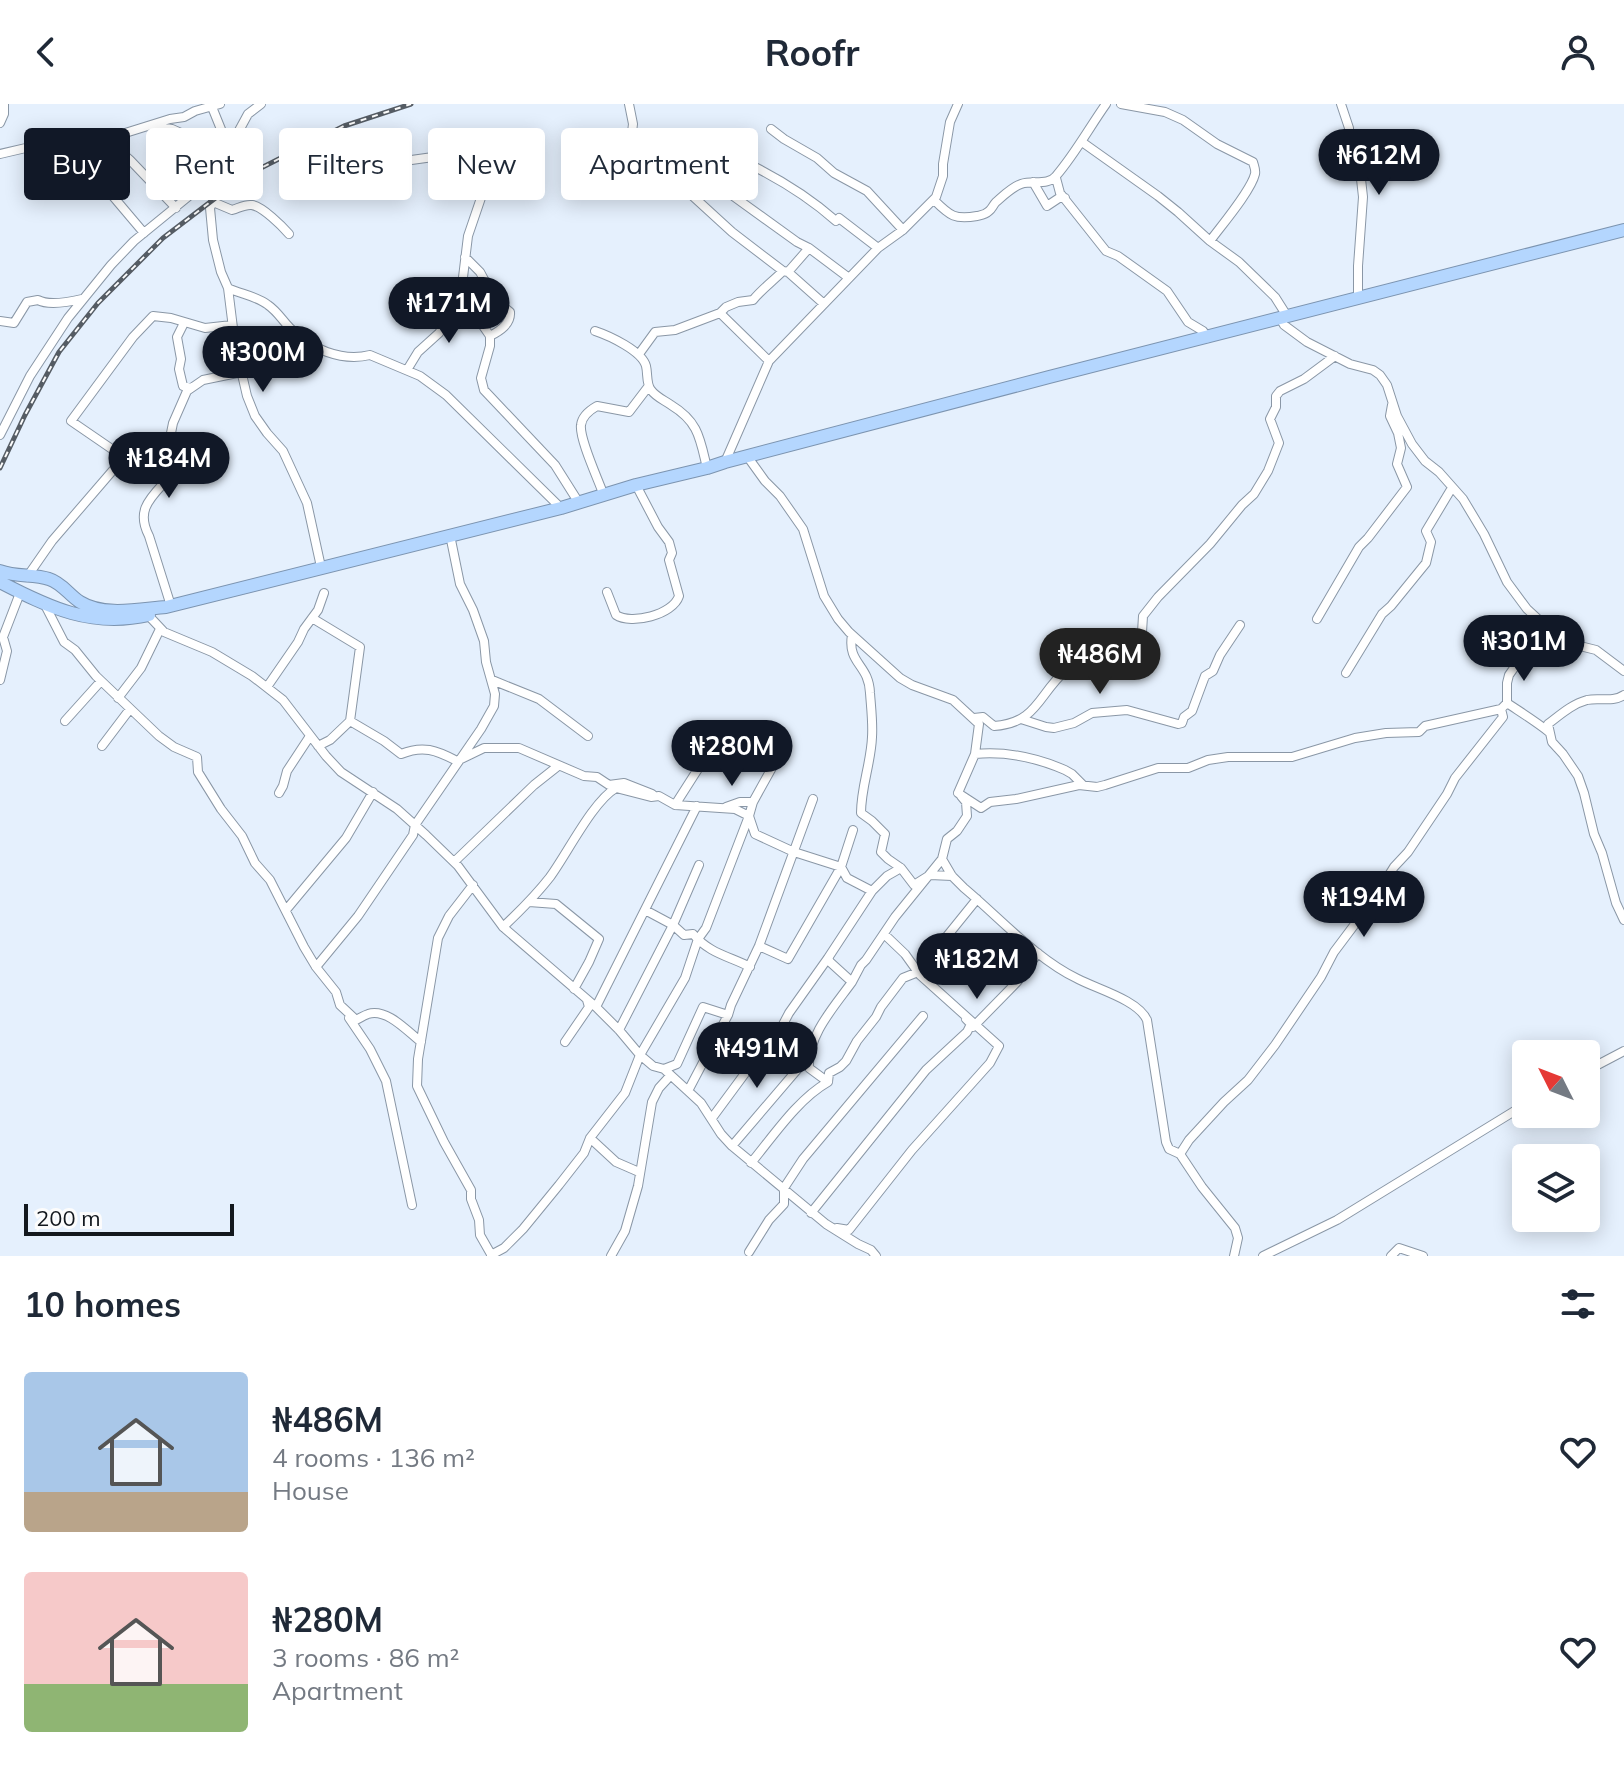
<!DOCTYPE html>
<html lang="en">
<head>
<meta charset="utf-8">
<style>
  :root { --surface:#fff; --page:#f6f6f7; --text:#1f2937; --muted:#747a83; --accent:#111827 }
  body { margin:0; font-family:Mulish,sans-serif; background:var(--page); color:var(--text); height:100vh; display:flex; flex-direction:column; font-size:30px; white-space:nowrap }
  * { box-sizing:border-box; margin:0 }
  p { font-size:26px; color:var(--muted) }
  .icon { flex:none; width:44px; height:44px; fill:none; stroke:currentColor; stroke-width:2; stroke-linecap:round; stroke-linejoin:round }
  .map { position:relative; height:1152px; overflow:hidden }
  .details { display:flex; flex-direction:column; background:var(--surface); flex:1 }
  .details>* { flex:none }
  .guide { position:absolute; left:24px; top:24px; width:800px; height:72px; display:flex; gap:16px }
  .needle { width:52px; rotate:312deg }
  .controls { position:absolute; left:1512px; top:936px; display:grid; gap:16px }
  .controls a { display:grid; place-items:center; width:88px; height:88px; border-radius:8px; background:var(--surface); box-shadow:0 4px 20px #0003; font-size:40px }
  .scale { position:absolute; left:24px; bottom:20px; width:210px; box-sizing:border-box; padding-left:8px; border:4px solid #13181e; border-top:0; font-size:22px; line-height:28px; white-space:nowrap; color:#13181e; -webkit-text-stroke:6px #fcfcfc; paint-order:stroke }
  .price { position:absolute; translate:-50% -68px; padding:0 18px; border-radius:28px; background:var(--accent); color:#fff; font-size:26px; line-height:52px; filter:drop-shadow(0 2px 4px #0008) }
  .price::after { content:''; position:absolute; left:50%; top:48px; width:24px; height:18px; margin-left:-12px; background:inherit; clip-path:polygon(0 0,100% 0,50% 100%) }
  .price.active { background:#222; color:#fff }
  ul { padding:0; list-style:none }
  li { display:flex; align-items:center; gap:24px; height:200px; padding:0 24px }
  li span { display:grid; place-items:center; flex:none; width:224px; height:160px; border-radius:8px; color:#555 }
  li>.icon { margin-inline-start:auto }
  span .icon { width:96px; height:96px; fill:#fffc; stroke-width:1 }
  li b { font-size:34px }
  h2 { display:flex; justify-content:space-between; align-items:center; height:96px; padding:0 24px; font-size:34px }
  .chip { padding:0 28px; border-radius:8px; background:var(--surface); box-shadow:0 4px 20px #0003; font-size:28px; line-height:72px }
  .chip.active { background:var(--accent); color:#fff }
  header { display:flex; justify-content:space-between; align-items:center; height:104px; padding:0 24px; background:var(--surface); font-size:36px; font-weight:700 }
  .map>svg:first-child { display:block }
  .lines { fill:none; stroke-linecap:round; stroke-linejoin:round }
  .minor-casing { stroke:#8a97a6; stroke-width:10 }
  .highway-casing { stroke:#7c94b0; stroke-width:14 }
  .minor { stroke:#fff; stroke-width:8 }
  .highway { stroke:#b4d6fe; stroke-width:12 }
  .rail-casing { stroke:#555c64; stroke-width:5 }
  .rail { stroke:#fcfcfc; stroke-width:2; stroke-dasharray:6; stroke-linecap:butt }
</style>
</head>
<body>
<header><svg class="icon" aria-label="back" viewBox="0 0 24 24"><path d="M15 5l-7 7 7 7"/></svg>Roofr<svg class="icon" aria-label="person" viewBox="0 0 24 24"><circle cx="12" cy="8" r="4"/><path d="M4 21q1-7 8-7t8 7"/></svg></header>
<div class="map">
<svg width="1624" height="1152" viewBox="0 0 1624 1152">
  <rect width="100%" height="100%" fill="#e5f0fd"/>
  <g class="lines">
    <g class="minor-casing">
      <path id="minor" d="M629 0 633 20 632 28C641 39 633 27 637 40 641 51 653 60 662 64L732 128 783 167 788 168 824 200
        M1121 0 1165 8 1183 16 1217 40 1253 58C1254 62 1256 66 1255 70 1251 87 1221 122 1210 137
        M1341 0 1349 24 1350 42 1361 75 1363 93 1358 162V194
        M212 3 229 45
        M0 19 4 10V0
        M152 22 172 25 181 29 216 66
        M771 25 784 35 817 54 834 69 867 87 903 126
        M106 35 130 56 176 104
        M1082 38 1158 92 1178 108 1210 137 1239 158 1275 193 1287 212
        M57 40 111 90 144 129
        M0 50 30 43 106 35 170 15 184 13 195 7 220 0
        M397 58 433 53 483 58 488 63 483 88 468 132 460 198 439 229 418 248 407 266
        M751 61C783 77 809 93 836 117L839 114 878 144
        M671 73 683 65 706 75 729 89 797 138 809 144 849 174
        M1056 74 1060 89 1106 147 1118 152 1167 187 1188 218 1203 227 1208 234
        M1033 78 1047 102 1059 94H1065
        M205 79 213 90V98L210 104 213 136 221 168 228 184 235 240 247 292 255 312 267 329 283 347 307 399 321 463
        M934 96C950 112 955 116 977 112 982 111 985 111 989 107 992 105 993 101 996 98 1003 92 1012 83 1021 80 1033 76 1048 82 1056 72 1075 50 1089 24 1106 0
        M213 98 232 106C239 104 245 100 252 101 263 103 282 122 289 130
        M465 153 480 168 495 196 510 208C511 220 500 227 490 232
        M788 168 809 144
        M228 184C240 190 257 192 268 201 277 207 283 217 290 224 310 245 342 258 370 251L420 272 446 291 561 404
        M460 198 481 219 490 232V242L481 274 484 286 555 361 579 399
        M720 209 769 257
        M1280 214 1284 221 1307 238 1350 260 1373 266 1380 271 1387 281 1397 312 1412 340 1425 357 1439 368 1463 395 1484 430 1507 478 1527 505 1552 528 1580 542 1596 546 1624 567
        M0 217 14 219 27 198 38 196C49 202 69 198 82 195
        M184 219 177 233 181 255 179 265 183 282 191 284
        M595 227C610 232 642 247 646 262 648 270 646 280 651 286 656 293 664 296 671 301 699 318 700 335 707 364
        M639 250 655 228 675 226 720 209 726 203 738 198 753 196C762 185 773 177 783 167
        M0 331 30 272 68 214 111 161 134 137 205 79 216 66 229 45 248 10 261 0
        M747 352 765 377 780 392 803 425 824 492 838 515 849 528 900 574 912 581 953 596 979 620 975 650 958 689
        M725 358 769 257 878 144 903 126 936 93 943 72V60L950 18 958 0
        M604 392C599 377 579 335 581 321 582 312 590 306 597 302L629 308 648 283
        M27 473 52 437 120 358 122 352 71 317 133 233 153 212 171 214 205 224 232 221
        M607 488 616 511C631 521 673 511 679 492L669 456 672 449 669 438 658 423 636 381
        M45 501 64 538 75 546 96 572 159 632 174 643 197 653 198 668 221 705 242 732 255 759 270 776 304 843 316 863 336 888 340 901 356 916C356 916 367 910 368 910 387 904 407 927 421 938
        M171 502 149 432C137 409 147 397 163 380L162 367 174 339 171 329 173 319 187 287 203 276 242 268
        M148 511 164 528 212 548 252 572 283 596 326 652 341 668 397 705 426 731 458 762 503 823 596 903 619 926 640 951 653 962 664 965 688 987 701 999 721 1030 732 1042 826 1120 858 1140 871 1146 876 1152
        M312 514 360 543 350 617
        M1317 515 1359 443 1368 434 1407 383 1397 360 1401 344 1398 329 1390 312 1392 301
        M852 531C847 560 869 560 870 589 871 603 873 619 872 633 871 659 861 683 861 709L872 717 885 730 881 748 888 755 901 764 914 781 930 771 952 772
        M1523 552 1562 533
        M1346 569 1382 510 1391 502 1426 459 1431 438 1426 427 1450 387 1453 384
        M0 576 7 547 3 533 20 489
        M492 576 539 595 588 632
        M267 583 298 538 304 525 318 506 324 489
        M1624 591C1612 599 1600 593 1587 596 1572 600 1560 611 1548 620L1552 638 1563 650 1578 672 1584 689 1594 730 1602 749 1616 799 1624 816
        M118 594 141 564 160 525
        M1507 599C1522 609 1535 617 1549 628
        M974 614 983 613 994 622C1037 619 1038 591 1065 567 1081 552 1102 550 1121 540 1128 536 1134 531 1142 528L1143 512 1158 493 1210 440 1242 401 1254 390 1268 367 1279 339 1270 315 1276 303V292L1280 287 1304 275 1335 252
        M1021 615 1046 623 1054 624 1074 619 1092 609 1127 606 1178 620 1182 619 1184 613 1192 607 1205 572 1213 567 1220 551 1240 521
        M65 617 101 577
        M102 642 130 605
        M318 642 330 636 350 617 384 637 401 650C423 641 436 646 457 657L484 644H519L584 672 597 673 609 681 624 679 652 690
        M975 650C1007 647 1035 653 1065 666L1072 670 1083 681
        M279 689 283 682 287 667 310 632
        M958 689 981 704 990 698 1016 695 1079 681 1097 683 1105 681 1158 664H1188L1208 656 1228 653H1292L1355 634 1386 629 1419 628 1425 622 1501 605 1507 599V579L1509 571 1528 544 1541 518
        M675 701 719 632
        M726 703 740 698H753
        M942 755 952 772 964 784C1000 814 1036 855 1078 875 1097 885 1138 896 1147 916L1166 1038 1169 1045 1180 1050 1202 1083 1235 1124 1238 1134 1234 1152
        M454 758 534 681 558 662
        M473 781 449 812 438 834 418 955 417 982 444 1038 471 1086V1095L479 1116 480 1131 492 1152
        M529 798 556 800 599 835 589 858 574 885
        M286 806 346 734 373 688
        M645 806 673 821 684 831 693 830C710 850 729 852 750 863
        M503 823C520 807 536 791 550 773 567 750 593 697 616 684L651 693 659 692 675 701 735 705 749 712 755 730 794 748 841 763 847 774 872 787 887 772 901 764
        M759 842 788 855 841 763 853 726
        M828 854 830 858 852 878 861 861 866 856 895 813 942 755 947 735 957 727 967 712 966 698 961 692
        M316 863 358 812 413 731 415 721 481 625 494 602 495 590 486 558 484 537 473 506 460 480 450 431
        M596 903 697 702
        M349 914 370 945 386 977 412 1101
        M973 923 1017 878 1038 849
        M619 926 673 821 699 761
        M565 938 589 903 587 896
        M664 965 677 960 703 903 728 911
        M1586 967 1624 947
        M828 978 809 964C807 932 834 903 852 878
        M688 987 728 911 731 901 759 842 813 695
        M712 1014 760 949 778 930 789 909 828 854 872 787
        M590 1034 616 1058 639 1068
        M732 1042 808 953
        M1180 1050 1189 1036 1224 998 1248 976 1275 941 1321 873 1334 848 1355 820 1371 807 1384 779 1394 763 1408 748 1447 690 1455 674 1503 613 1501 605
        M751 1059C774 1031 798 995 828 978L829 969 840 963 846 957 857 937 876 913 881 903 903 874 918 868 977 795
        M811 1109 926 966 967 928 971 920 966 915
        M837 1124 849 1126 912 1046 990 959 999 942 920 871 905 850 884 830
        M749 1148 769 1116 784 1100V1084L803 1055 923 912
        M491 1151 504 1144 523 1125 559 1081 584 1049 590 1034 625 989 640 951 685 874 698 835 706 824 749 712 753 698 774 660
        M611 1152 625 1127 638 1082 652 998 659 984 670 972
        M1263 1152 1337 1116 1526 1000
        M1391 1152 1399 1144 1423 1152"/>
    </g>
    <g class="highway-casing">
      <path id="highway" d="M0 467C16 473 34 470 49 475 62 479 69 491 80 498 104 513 140 505 166 503L561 404 636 381 707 364 725 358C1024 278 1324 203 1624 126
        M0 478C50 504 92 524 149 511"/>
    </g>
    <use href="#minor" class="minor"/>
    <use href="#highway" class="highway"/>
    <g class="rail-casing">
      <path id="rail" d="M0 364 25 311 59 248 98 199 163 134 243 73 344 22 411 0"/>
    </g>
    <use href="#rail" class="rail"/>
  </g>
</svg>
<div class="controls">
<a><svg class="needle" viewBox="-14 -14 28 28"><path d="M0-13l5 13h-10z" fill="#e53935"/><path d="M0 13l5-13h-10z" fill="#747a83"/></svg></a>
<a><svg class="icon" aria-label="layers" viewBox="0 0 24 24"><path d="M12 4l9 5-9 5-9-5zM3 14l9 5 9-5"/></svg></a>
</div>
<div class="scale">200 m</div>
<b class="price" style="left:1379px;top:93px">₦612M</b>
<b class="price" style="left:449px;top:241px">₦171M</b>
<b class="price" style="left:263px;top:290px">₦300M</b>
<b class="price" style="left:169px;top:396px">₦184M</b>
<b class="price" style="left:1524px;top:579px">₦301M</b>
<b class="price active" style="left:1100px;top:592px">₦486M</b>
<b class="price" style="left:732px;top:684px">₦280M</b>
<b class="price" style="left:1364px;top:835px">₦194M</b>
<b class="price" style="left:977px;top:897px">₦182M</b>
<b class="price" style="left:757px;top:986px">₦491M</b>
<div class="guide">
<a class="chip active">Buy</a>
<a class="chip">Rent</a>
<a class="chip">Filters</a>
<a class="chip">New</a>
<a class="chip">Apartment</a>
</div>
</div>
<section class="details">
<h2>10 homes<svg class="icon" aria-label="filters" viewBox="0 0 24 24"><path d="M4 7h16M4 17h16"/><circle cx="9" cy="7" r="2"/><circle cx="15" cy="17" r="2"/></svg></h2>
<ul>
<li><span style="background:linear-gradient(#a9c7e8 75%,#b9a48a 0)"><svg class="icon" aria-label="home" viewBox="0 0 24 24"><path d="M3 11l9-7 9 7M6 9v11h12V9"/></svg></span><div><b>₦486M</b><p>4 rooms · 136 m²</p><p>House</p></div><svg class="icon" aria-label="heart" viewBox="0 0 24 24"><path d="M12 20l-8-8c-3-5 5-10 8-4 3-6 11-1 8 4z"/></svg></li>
<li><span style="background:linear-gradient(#f6c9c9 70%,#8fb573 0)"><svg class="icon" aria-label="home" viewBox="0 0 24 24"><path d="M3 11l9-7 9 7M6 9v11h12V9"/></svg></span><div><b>₦280M</b><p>3 rooms · 86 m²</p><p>Apartment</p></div><svg class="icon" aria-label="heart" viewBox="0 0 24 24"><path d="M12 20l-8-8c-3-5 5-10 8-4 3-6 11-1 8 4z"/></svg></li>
</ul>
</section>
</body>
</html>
